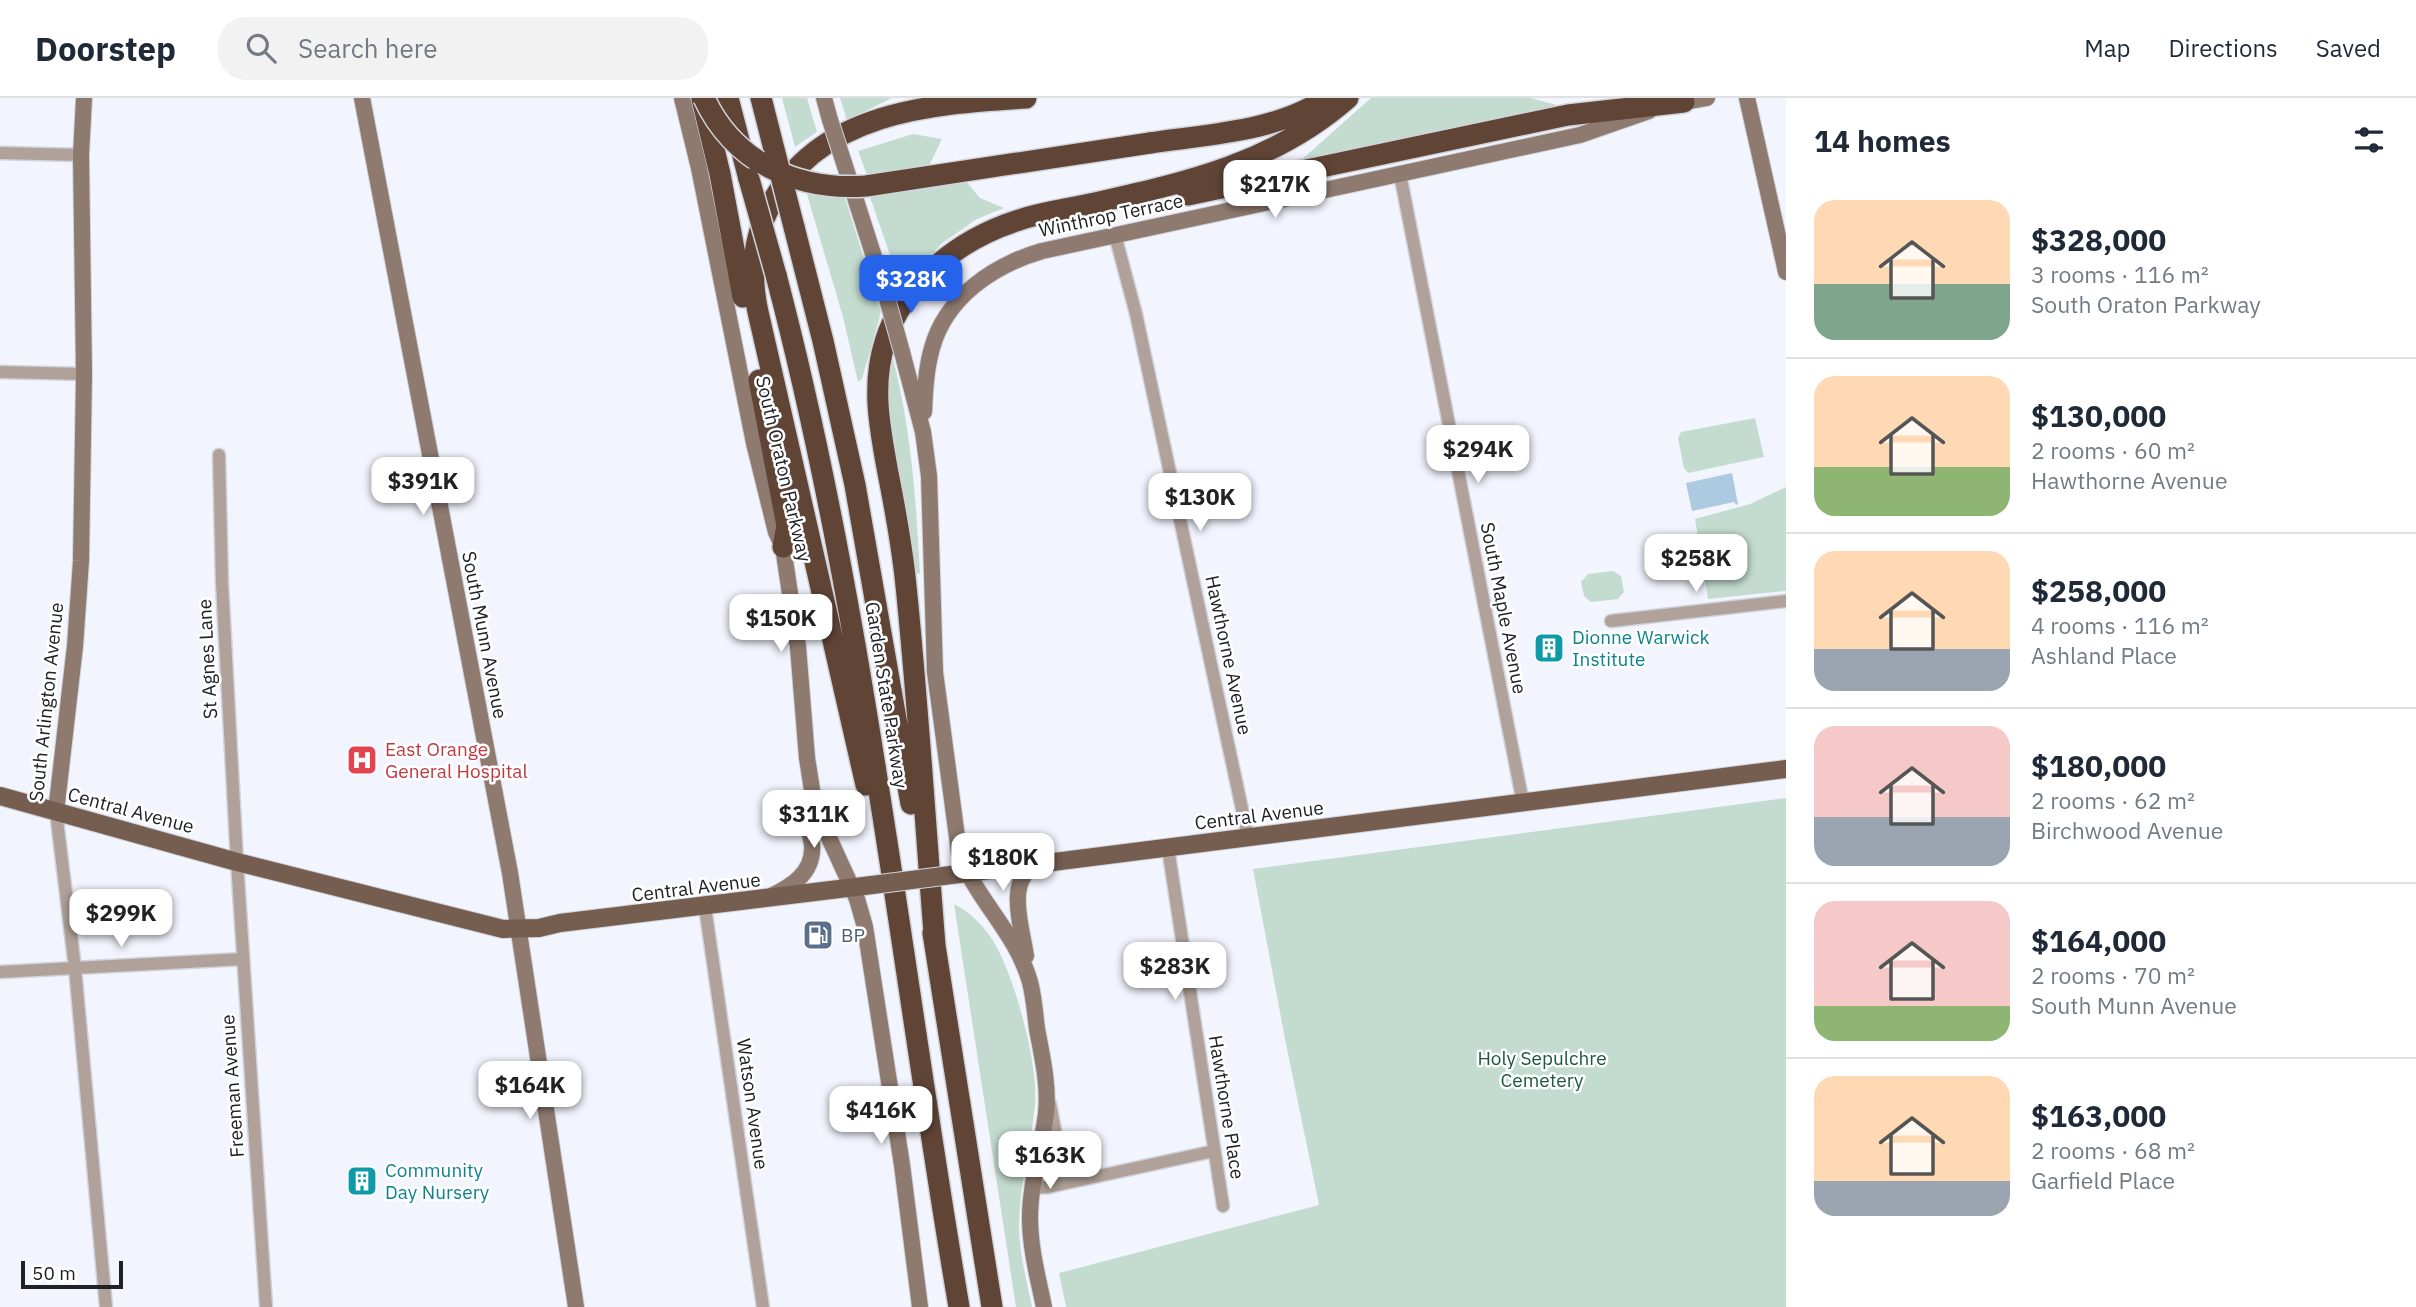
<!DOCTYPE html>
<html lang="en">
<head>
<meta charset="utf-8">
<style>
  :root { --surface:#fff; --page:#f2f2f3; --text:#1f2937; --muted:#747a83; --line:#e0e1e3; --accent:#2563eb }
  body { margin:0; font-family:"IBM Plex Sans",sans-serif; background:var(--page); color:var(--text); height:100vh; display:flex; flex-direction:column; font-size:26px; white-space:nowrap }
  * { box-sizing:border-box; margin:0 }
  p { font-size:23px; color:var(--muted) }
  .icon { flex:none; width:38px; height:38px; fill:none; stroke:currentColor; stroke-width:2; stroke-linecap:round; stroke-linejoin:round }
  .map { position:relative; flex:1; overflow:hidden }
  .panel { display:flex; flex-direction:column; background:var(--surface); width:630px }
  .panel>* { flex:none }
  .scale { position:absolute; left:21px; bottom:18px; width:102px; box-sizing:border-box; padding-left:7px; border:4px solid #202125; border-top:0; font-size:19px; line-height:24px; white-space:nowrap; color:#202125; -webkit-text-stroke:5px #fff; paint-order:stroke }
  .price { position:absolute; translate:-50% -60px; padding:0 16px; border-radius:14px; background:#fff; color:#222; font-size:23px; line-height:46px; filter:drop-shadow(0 2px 4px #0008) }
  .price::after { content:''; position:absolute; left:50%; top:42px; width:21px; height:16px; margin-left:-10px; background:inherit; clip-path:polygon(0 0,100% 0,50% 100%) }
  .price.on { background:var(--accent); color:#fff }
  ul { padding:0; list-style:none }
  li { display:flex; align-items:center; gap:21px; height:175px; padding:0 28px }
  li+li { border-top:2px solid var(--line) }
  li span { display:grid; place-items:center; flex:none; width:196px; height:140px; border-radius:21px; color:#555 }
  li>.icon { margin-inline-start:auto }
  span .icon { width:84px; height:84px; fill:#fffc; stroke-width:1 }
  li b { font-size:30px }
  h2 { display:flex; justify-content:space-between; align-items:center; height:84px; padding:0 28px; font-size:30px }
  header { display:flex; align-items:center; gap:42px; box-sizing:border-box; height:98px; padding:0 35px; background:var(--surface); border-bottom:2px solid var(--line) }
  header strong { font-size:33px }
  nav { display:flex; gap:38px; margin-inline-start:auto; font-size:24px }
  .search { width:490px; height:63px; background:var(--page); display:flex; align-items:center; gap:18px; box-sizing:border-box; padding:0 24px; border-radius:28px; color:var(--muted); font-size:26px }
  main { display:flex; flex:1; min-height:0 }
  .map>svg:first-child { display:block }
  .green { fill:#c4dcd0 }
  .water { fill:#accbe0 }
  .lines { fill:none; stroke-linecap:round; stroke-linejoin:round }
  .street-casing { stroke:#d1d3db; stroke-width:15 }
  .secondary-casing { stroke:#d1d3db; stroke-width:18 }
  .primary-casing { stroke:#d1d3db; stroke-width:20 }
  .highway-casing { stroke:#d1d3db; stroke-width:24 }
  .street { stroke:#b0a29a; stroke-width:12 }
  .secondary { stroke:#8e7a6f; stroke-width:16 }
  .primary { stroke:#755d50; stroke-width:18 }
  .highway { stroke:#604537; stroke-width:21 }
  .secondary-bridge-casing { stroke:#d1d3db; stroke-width:18; stroke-linecap:butt }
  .primary-bridge-casing { stroke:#d1d3db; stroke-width:20; stroke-linecap:butt }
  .highway-bridge-casing { stroke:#d1d3db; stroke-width:24; stroke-linecap:butt }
  .secondary-bridge { stroke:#8e7a6f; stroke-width:16 }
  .primary-bridge { stroke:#755d50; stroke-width:18 }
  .highway-bridge { stroke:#604537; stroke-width:21 }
  .labels { text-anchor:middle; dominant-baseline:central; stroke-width:5; stroke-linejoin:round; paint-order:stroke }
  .street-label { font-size:19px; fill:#202125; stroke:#fff }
  .culture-label { font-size:19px; fill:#0d838f; stroke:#fff; text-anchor:start }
  .health-label { font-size:19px; fill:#be3a42; stroke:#fff; text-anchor:start }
  .service-label { font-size:19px; fill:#4e5e75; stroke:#fff; text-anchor:start }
  .park-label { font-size:19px; fill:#1a5740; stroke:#fff }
</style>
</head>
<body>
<header>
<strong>Doorstep</strong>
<div class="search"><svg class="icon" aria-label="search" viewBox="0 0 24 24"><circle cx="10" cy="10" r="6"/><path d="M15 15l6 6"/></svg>Search here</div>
<nav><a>Map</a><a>Directions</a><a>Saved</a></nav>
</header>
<main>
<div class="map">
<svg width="1786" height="1209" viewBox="0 0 1786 1209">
  <rect width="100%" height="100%" fill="#f3f5fe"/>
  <path class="green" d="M782 0H807L817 34 795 49Z
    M840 0H892L847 22Z
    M1371 0H1531L1560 8 1495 24 1299 64Z
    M913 36 942 41 929 68 868 80 858 53Z
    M964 81 980 100 1004 110 977 121 941 146 902 192 869 96Z
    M806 93 844 97 881 214 862 281 858 284 843 219Z
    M891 253C911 326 916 401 920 476L914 474 886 310Z
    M1755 320 1764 359 1688 375 1684 370 1678 340 1681 334Z
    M1786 389V493L1708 501 1695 421 1750 406Z
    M1613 473 1621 478 1624 494 1618 501 1591 504 1584 498 1581 484 1588 476Z
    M1786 700V1209H1066L1059 1175 1319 1107 1285 941 1253 771Z
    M954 806C968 813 980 824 990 838 1013 870 1039 967 1035 1007 1031 1048 1019 1088 1019 1129 1019 1155 1027 1183 1032 1209H1016Z"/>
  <path class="water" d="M1732 375 1738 406 1736 407 1734 404 1692 413 1686 385Z"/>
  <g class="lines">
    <g class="street-casing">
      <path id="street" d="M0 55 81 57
        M1400 76 1523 705
        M1115 137 1136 216 1248 739
        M0 274 84 276
        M219 357 222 485 237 764 266 1209
        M1611 523 1786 503
        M56 714 75 870 106 1209
        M1168 750 1223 1108
        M705 809 763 1209
        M0 874 243 861
        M1050 1006 1065 1085
        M1032 1090 1048 1089 1214 1053"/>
    </g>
    <g class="secondary-casing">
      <path id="secondary" d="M362 0 510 775 576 1209
        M682 0 699 70 754 345 776 434 783 449 798 549 807 660 813 698 825 731 857 801 865 829 902 1067 920 1209
        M824 0 830 22
        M1747 0 1786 174
        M1674 6 1707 0
        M844 65 884 190
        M902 254 923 334 929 378 935 574 959 754C975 801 1016 834 1030 884 1034 899 1035 915 1037 931 1042 958 1049 987 1046 1015 1042 1050 1030 1084 1030 1120 1030 1150 1038 1180 1044 1209
        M924 314C925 292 926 271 932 250 946 199 994 167 1042 153L1580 37 1649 13
        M56 714 75 548 81 463 84 276 81 57 84 0
        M769 799C791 789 814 775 812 747 811 738 807 729 807 720 807 713 811 705 813 698
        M1026 858C1022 830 1005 782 1036 767"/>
    </g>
    <g class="primary-casing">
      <path id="primary" d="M0 698 237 764 503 831 539 830 560 825 872 787
        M943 778 1786 671"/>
    </g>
    <g class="highway-casing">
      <path id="highway" d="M728 0 749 81
        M761 0 775 55
        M702 1 720 76 743 199
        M1150 45C1210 36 1275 34 1327 0
        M1188 97 1568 17 1684 4
        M794 129 823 243 855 387 911 706
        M776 177C865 515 900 864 959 1209
        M759 282 787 428 783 449
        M866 687 758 214C750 178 752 144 769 110 817 13 932 6 1026 0
        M933 835 992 1209
        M935 847C925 724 918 601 905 478 901 444 895 410 888 375 880 331 871 288 885 244 903 185 958 142 1016 123 1041 114 1069 111 1095 105 1188 84 1274 65 1348 0"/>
    </g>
    <use href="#street" class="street"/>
    <use href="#secondary" class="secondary"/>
    <use href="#primary" class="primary"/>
    <use href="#highway" class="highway"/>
    <g class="secondary-bridge-casing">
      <path id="secondary-bridge" d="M830 22 844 65
        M884 190 902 254"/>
    </g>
    <g class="primary-bridge-casing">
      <path id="primary-bridge" d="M872 787 943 778"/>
    </g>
    <g class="highway-bridge-casing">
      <path id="highway-bridge" d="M704 0C734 65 798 93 866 88L1150 45
        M775 55 794 129
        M749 81 776 177"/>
    </g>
    <use href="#secondary-bridge" class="secondary-bridge"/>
    <use href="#primary-bridge" class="primary-bridge"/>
    <use href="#highway-bridge" class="highway-bridge"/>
  </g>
  <defs>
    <g id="building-square" transform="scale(1.575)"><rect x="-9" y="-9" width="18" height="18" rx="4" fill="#0f9aa8" stroke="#fff"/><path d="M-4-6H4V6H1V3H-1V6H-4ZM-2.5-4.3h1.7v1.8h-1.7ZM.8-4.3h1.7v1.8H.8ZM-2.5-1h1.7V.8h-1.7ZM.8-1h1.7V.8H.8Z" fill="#fff"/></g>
    <g id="hospital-square" transform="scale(1.575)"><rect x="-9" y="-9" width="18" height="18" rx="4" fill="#e0444e" stroke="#fff"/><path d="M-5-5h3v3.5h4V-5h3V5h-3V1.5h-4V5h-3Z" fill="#fff"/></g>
    <g id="fuel-square" transform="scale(1.575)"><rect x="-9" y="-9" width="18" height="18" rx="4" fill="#5c6f8a" stroke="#fff"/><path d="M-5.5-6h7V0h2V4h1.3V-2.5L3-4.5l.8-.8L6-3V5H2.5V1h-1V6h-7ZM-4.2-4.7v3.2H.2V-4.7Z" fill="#fff"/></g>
  </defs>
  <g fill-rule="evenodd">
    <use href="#building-square" x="1549" y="550"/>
    <use href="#hospital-square" x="362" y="662"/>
    <use href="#fuel-square" x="818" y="837"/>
    <use href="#building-square" x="362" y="1083"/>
  </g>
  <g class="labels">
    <g class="street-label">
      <text transform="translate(1111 117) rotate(-12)">Winthrop Terrace</text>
      <text transform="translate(784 371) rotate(77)">South Oraton Parkway</text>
      <text transform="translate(1504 510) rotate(79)">South Maple Avenue</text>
      <text transform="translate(485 537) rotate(79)">South Munn Avenue</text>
      <text transform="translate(1229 557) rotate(78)">Hawthorne Avenue</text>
      <text transform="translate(207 561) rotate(-93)">St Agnes Lane</text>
      <text transform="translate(887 597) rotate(81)">Garden State Parkway</text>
      <text transform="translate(46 604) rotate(-84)">South Arlington Avenue</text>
      <text transform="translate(131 712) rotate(15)">Central Avenue</text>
      <text transform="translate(1259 717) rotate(-7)">Central Avenue</text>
      <text transform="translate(696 789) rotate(-7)">Central Avenue</text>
      <text transform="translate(232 988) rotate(-94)">Freeman Avenue</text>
      <text transform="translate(753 1006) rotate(82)">Watson Avenue</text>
      <text transform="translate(1227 1009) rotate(81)">Hawthorne Place</text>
    </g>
    <g class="culture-label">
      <text x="1572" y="539">Dionne Warwick<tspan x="1572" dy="22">Institute</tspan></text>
      <text x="385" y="1072">Community<tspan x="385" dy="22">Day Nursery</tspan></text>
    </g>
    <g class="health-label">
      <text x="385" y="651">East Orange<tspan x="385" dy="22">General Hospital</tspan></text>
    </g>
    <g class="service-label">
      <text x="841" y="837">BP</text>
    </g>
    <g class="park-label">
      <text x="1542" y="960">Holy Sepulchre<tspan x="1542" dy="22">Cemetery</tspan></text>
    </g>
  </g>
</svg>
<div class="scale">50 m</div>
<b class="price" style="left:1275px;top:122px">$217K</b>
<b class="price on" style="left:911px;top:217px">$328K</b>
<b class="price" style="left:1478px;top:387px">$294K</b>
<b class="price" style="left:423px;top:419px">$391K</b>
<b class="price" style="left:1200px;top:435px">$130K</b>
<b class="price" style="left:1696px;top:496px">$258K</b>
<b class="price" style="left:781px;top:556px">$150K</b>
<b class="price" style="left:814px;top:752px">$311K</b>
<b class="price" style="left:1003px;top:795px">$180K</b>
<b class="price" style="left:121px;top:851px">$299K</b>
<b class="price" style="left:1175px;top:904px">$283K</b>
<b class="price" style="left:530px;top:1023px">$164K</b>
<b class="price" style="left:881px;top:1048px">$416K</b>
<b class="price" style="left:1050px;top:1093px">$163K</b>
</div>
<section class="panel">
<h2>14 homes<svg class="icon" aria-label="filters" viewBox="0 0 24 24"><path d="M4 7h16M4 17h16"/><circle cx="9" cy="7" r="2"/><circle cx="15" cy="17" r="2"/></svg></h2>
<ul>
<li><span style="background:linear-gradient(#ffd9b3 60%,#7fa58c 0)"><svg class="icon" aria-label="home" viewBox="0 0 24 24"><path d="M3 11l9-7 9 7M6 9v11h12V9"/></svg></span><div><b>$328,000</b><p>3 rooms · 116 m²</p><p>South Oraton Parkway</p></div></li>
<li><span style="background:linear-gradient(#ffd9b3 65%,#8fb573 0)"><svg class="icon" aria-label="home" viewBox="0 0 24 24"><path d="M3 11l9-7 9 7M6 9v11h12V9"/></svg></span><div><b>$130,000</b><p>2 rooms · 60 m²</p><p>Hawthorne Avenue</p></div></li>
<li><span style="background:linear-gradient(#ffd9b3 70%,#9aa5b1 0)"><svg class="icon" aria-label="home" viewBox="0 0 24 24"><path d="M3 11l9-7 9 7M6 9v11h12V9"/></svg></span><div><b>$258,000</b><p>4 rooms · 116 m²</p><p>Ashland Place</p></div></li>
<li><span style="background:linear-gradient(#f6c9c9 65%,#9aa5b1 0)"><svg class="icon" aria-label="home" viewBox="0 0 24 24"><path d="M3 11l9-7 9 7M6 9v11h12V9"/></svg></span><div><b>$180,000</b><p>2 rooms · 62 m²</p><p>Birchwood Avenue</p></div></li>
<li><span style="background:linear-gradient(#f6c9c9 75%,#8fb573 0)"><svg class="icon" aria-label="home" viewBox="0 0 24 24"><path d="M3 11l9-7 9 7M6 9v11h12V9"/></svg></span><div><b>$164,000</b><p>2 rooms · 70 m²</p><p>South Munn Avenue</p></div></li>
<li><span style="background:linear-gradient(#ffd9b3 75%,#9aa5b1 0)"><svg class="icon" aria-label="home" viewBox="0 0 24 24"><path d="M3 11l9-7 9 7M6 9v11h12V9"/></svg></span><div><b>$163,000</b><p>2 rooms · 68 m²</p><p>Garfield Place</p></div></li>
</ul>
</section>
</main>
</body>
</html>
